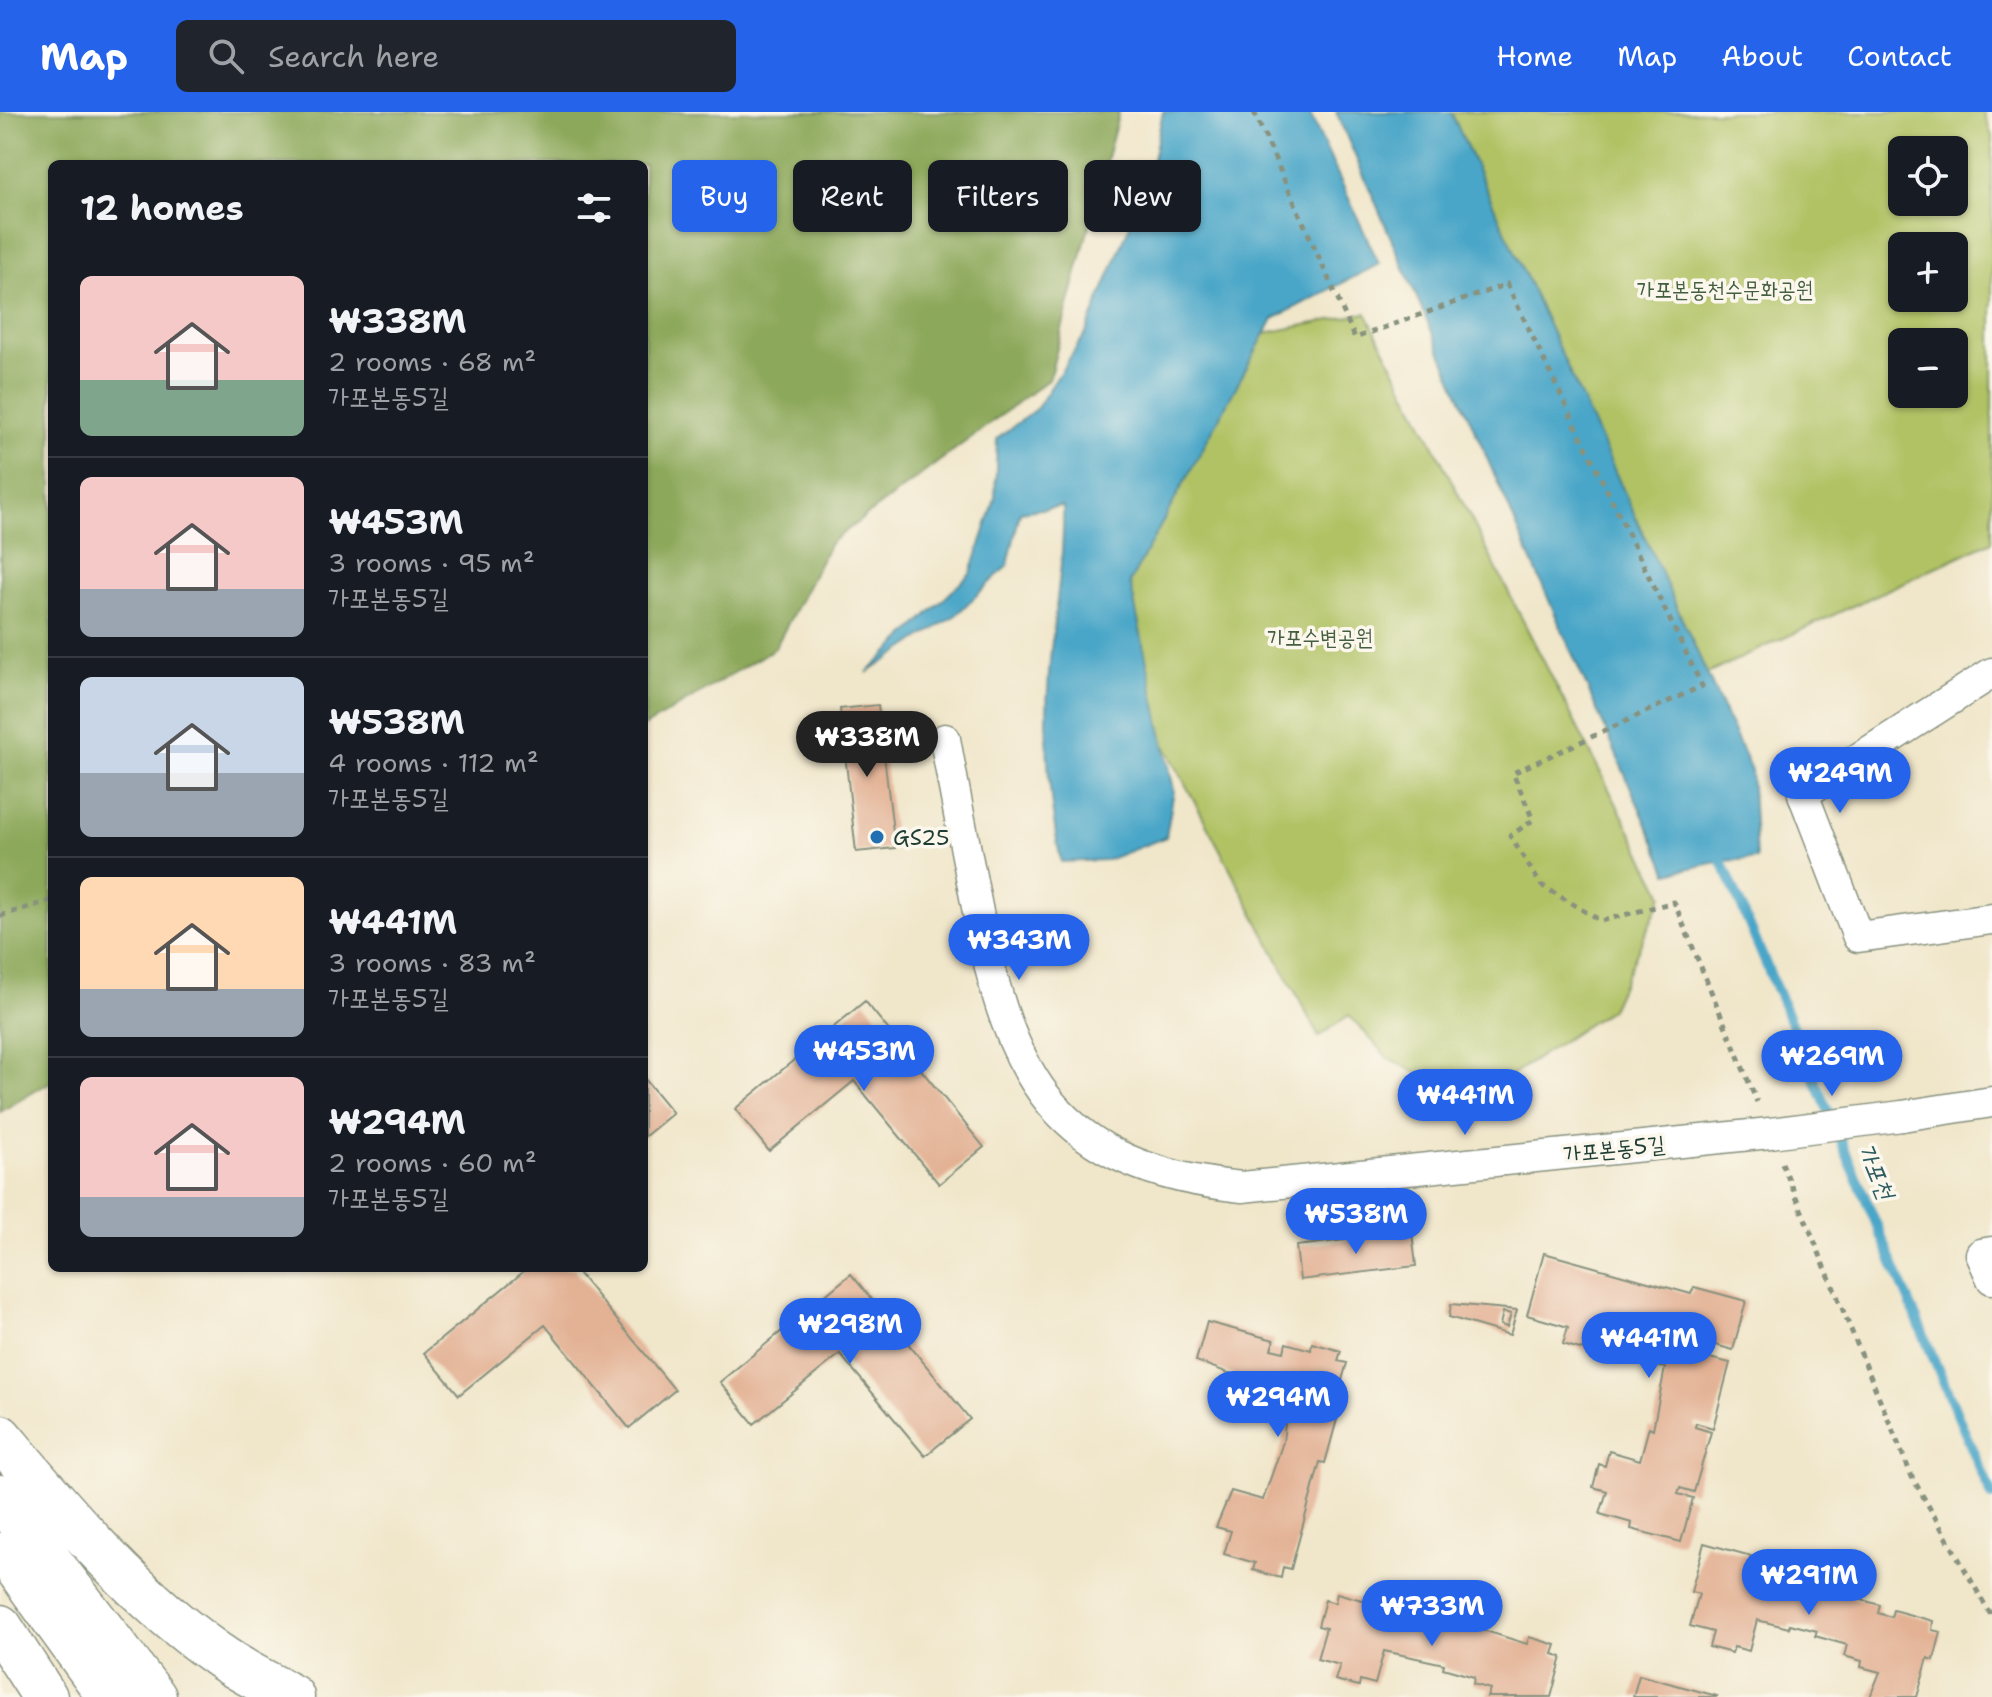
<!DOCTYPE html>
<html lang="en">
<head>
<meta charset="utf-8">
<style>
  :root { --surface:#171b24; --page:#20242c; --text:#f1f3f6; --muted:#9ea1a6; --line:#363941; --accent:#2563eb }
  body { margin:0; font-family:"Shantell Sans","Poor Story",sans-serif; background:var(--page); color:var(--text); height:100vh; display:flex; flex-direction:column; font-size:30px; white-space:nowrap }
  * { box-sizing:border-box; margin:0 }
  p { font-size:26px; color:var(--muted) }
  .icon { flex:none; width:44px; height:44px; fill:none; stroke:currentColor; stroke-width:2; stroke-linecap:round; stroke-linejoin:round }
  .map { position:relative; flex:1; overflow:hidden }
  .side { position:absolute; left:48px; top:48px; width:600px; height:1112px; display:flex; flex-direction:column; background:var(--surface); border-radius:12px; box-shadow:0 2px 6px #0004 }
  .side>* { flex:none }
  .banner { position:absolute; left:672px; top:48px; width:760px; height:72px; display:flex; gap:16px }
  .controls { position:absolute; left:1888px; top:24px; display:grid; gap:16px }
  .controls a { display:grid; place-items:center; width:80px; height:80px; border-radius:12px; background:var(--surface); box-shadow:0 2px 6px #0004; font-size:40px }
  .price { position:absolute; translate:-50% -68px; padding:0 18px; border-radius:28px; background:var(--accent); color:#fff; font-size:26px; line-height:52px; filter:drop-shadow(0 2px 4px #0008) }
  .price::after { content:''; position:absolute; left:50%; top:48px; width:24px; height:18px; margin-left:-12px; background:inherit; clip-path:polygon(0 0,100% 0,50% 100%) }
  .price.on { background:#222; color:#fff }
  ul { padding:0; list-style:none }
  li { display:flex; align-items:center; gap:24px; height:200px; padding:0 32px }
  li+li { border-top:2px solid var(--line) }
  li span { display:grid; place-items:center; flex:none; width:224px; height:160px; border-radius:12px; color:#555 }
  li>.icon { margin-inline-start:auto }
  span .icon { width:96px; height:96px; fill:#fffc; stroke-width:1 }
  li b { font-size:34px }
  h2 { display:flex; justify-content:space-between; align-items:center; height:96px; padding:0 32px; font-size:34px }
  .tag { padding:0 28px; border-radius:12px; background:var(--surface); box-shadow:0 2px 6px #0004; font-size:28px; line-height:72px }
  .tag.on { background:var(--accent); color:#fff }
  header { display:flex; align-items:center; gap:48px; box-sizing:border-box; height:112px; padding:0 40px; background:var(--accent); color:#fff }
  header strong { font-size:38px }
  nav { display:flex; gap:44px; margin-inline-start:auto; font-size:28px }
  .search { width:560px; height:72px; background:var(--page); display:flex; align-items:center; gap:20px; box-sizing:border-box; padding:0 28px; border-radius:12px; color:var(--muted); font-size:30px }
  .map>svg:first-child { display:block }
  .green { fill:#b1c265; stroke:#68804c; stroke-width:2; fill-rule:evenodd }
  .forest { fill:#8ca85a; stroke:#567247; stroke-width:2 }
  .water { fill:#4aa6c8; stroke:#34727e; stroke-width:2 }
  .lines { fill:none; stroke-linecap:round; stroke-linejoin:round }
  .stream { stroke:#4aa6c8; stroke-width:10 }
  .building { fill:#e3b295; fill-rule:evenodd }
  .minor-casing { stroke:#88927f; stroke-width:33 }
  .trunk-casing { stroke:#88927f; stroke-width:47 }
  .path { stroke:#88927f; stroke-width:5; stroke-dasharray:6 6; stroke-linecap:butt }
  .minor { stroke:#fff; stroke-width:30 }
  .trunk { stroke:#fff; stroke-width:44 }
  .minor-bridge-casing { stroke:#88927f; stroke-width:33; stroke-linecap:butt }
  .minor-bridge { stroke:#fff; stroke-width:30 }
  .poi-dot { fill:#1f6fb2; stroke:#fbf7ec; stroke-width:3 }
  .labels { text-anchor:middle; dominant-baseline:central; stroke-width:7; stroke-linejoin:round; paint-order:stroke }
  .park-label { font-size:22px; fill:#445e40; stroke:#fbf7ec }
  .poi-label { font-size:22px; fill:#1f3d34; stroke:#fbf7ec; text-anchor:start }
  .street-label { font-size:22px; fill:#1f3d34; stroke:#fbf7ec }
  .water-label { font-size:24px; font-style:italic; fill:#2c5c60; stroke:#fbf7ec }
</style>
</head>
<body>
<header>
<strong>Map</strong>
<div class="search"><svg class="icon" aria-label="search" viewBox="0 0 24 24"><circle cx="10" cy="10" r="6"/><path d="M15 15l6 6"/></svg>Search here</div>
<nav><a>Home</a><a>Map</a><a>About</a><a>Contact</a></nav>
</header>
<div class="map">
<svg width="1992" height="1585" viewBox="0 0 1992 1585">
  <rect width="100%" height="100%" fill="#fbf7ec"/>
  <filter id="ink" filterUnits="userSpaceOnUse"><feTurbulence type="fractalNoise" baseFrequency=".0125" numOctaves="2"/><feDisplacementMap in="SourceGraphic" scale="16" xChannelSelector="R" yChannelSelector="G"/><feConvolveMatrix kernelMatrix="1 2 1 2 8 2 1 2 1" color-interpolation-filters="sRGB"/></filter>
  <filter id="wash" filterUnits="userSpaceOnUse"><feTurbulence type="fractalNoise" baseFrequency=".006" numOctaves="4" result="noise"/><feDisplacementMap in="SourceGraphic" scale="32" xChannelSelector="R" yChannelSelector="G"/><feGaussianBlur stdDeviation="1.8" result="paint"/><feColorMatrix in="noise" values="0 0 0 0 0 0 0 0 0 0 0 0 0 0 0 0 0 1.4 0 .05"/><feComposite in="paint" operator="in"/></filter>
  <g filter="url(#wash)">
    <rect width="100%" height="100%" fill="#f0e6ca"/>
    <path class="green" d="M1451 0H1983L1992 24V429L1707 562ZM1902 38H1954V90H1902ZM1902 134H1954V186H1902ZM1902 230H1954V282H1902Z
      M1366 201 1663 783 1611 897 1507 966 1428 967 1387 945 1349 903 1319 925 1124 556 1095 458 1245 225Z"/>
    <path class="forest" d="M0 0H1119L1049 267 830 431 775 536 644 615V52H52V969L0 1000Z"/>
    <path class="water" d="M1163 0H1309L1379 152 1273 207 1130 470 1174 678 1166 725 1107 748 1061 750C1048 687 1044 623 1049 560 1053 504 1065 450 1063 394L1020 400 1008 453 956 503 867 561 971 461 995 387 997 327 1037 296 1086 221 1149 66Z
      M1336 0H1451L1751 658 1756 747 1722 749 1668 761Z"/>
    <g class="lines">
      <path class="stream" d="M1722 749 1992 1384"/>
    </g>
    <g id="blocks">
      <path class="building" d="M878 593 895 736 856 740 840 597Z
        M865 889 984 1035 939 1072 854 969 769 1039 735 997Z
        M644 966 673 1001 644 1025Z
        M1412 1120 1416 1154 1300 1168 1296 1134Z
        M1544 1141 1691 1182 1694 1175 1746 1189 1733 1238 1708 1231 1705 1245 1730 1251 1713 1316 1696 1311 1695 1315 1711 1320 1694 1380 1680 1376 1678 1382 1693 1386 1681 1430 1631 1417 1632 1411 1600 1402 1607 1379 1593 1375 1599 1352 1605 1354 1609 1339 1640 1348 1649 1315 1653 1317 1665 1256 1651 1253 1658 1214 1644 1210 1643 1214 1613 1206 1604 1237 1589 1233 1587 1239 1563 1232 1568 1215 1527 1203Z
        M528 1156H574L675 1278 629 1316 545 1213 459 1283 424 1241Z
        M851 1162 970 1307 925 1344 840 1242 754 1312 720 1270Z
        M1451 1192 1517 1198 1510 1223 1449 1205ZM1503 1200 1511 1202 1507 1215 1500 1213Z
        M1207 1210 1274 1228 1271 1237 1284 1240 1286 1231 1311 1238 1312 1231 1341 1239 1338 1249 1347 1251 1333 1299 1339 1300 1325 1351 1320 1350 1291 1457 1283 1455 1281 1466 1253 1458 1255 1451 1224 1442 1231 1419 1216 1415 1231 1379 1263 1388 1283 1330 1288 1286 1275 1283 1274 1291 1258 1287 1260 1280 1239 1275 1242 1266 1196 1249Z
        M1704 1431 1751 1444 1748 1458 1753 1459 1757 1445 1819 1461 1815 1475 1880 1493 1878 1501 1891 1505 1893 1498 1933 1509 1932 1518 1941 1520 1934 1548 1928 1546 1917 1585H1870L1880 1560 1861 1555 1862 1549 1844 1544 1847 1533 1815 1524 1817 1519 1790 1512 1789 1516 1757 1508 1749 1539 1734 1535 1732 1541 1709 1535 1713 1520 1690 1514 1699 1482 1691 1480Z
        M1337 1481 1376 1492 1377 1489 1387 1492 1388 1488 1527 1532 1529 1525 1556 1533 1553 1542 1562 1545 1551 1585H1487L1490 1577 1473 1572 1474 1565 1443 1556 1444 1552 1384 1539 1375 1572 1360 1568 1359 1574 1335 1568 1340 1553 1317 1547 1326 1516 1318 1514 1325 1488 1335 1491Z
        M1639 1563 1717 1584 1716 1585H1633Z"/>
    </g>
  </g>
  <g filter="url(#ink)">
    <use href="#blocks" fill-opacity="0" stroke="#88927f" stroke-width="2"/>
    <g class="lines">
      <g class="minor-casing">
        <path id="minor" d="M1992 561 1803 682 1858 825 1992 807
          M945 627C955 683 966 739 977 795 1009 965 1055 1056 1242 1075L1770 1021
          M1902 1004 1992 990
          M1992 1140 1981 1142 1992 1167"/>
      </g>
      <g class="trunk-casing">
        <path id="trunk" d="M0 1325C66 1403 132 1483 217 1542 240 1559 267 1571 292 1585
          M0 1385 154 1585
          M7 1442 110 1585
          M0 1515 45 1585"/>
      </g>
      <path class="path" d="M1254 0 1355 226 1507 172 1702 574 1513 661 1533 708 1510 724 1541 773 1601 809 1674 790 1757 990
        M0 804 52 788
        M1782 1051 1912 1365 1992 1505"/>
      <use href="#minor" class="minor"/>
      <use href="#trunk" class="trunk"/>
      <g class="minor-bridge-casing">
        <path id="minor-bridge" d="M1770 1021 1902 1004"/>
      </g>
      <use href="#minor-bridge" class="minor-bridge"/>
    </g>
  </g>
  <circle class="poi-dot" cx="877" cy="725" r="8"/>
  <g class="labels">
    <g class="park-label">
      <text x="1725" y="177">가포본동천수문화공원</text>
      <text x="1320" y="525">가포수변공원</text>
    </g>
    <g class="poi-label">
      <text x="893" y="725">GS25</text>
    </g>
    <g class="street-label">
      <text transform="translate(1614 1037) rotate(-6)">가포본동5길</text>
    </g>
    <g class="water-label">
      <text transform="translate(1876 1059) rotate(67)">가포천</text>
    </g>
  </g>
</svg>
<div class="controls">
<a><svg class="icon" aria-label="locate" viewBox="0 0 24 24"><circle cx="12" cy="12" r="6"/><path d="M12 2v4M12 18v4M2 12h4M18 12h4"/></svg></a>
<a>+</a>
<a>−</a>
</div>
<b class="price on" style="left:867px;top:667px">₩338M</b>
<b class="price" style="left:1840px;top:703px">₩249M</b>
<b class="price" style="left:1019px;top:870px">₩343M</b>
<b class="price" style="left:864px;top:981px">₩453M</b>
<b class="price" style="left:1832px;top:986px">₩269M</b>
<b class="price" style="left:1465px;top:1025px">₩441M</b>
<b class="price" style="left:1356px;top:1144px">₩538M</b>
<b class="price" style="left:850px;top:1254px">₩298M</b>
<b class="price" style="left:1649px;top:1268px">₩441M</b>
<b class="price" style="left:1278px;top:1327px">₩294M</b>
<b class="price" style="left:1809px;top:1505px">₩291M</b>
<b class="price" style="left:1432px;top:1536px">₩733M</b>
<div class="banner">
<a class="tag on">Buy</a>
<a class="tag">Rent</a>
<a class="tag">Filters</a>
<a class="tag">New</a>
</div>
<section class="side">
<h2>12 homes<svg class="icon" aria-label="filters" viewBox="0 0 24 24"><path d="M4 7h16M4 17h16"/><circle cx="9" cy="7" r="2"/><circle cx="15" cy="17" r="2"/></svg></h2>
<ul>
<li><span style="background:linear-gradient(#f6c9c9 65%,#7fa58c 0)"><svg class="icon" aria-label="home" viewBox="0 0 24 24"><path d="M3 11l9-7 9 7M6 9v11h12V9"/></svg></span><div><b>₩338M</b><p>2 rooms · 68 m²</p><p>가포본동5길</p></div></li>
<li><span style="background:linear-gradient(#f6c9c9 70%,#9aa5b1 0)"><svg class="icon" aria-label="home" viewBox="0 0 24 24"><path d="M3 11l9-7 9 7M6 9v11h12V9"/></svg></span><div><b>₩453M</b><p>3 rooms · 95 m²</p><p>가포본동5길</p></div></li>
<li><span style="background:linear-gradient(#c9d6e8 60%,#9aa5b1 0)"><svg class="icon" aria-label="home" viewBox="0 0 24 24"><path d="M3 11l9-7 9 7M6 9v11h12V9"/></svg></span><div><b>₩538M</b><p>4 rooms · 112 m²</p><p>가포본동5길</p></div></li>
<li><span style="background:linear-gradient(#ffd9b3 70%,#9aa5b1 0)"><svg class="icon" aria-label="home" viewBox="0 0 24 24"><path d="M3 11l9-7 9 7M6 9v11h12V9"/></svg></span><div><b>₩441M</b><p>3 rooms · 83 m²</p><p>가포본동5길</p></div></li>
<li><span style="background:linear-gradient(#f6c9c9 75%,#9aa5b1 0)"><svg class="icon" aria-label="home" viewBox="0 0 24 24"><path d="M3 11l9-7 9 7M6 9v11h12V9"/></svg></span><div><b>₩294M</b><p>2 rooms · 60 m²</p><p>가포본동5길</p></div></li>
</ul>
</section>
</div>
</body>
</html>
